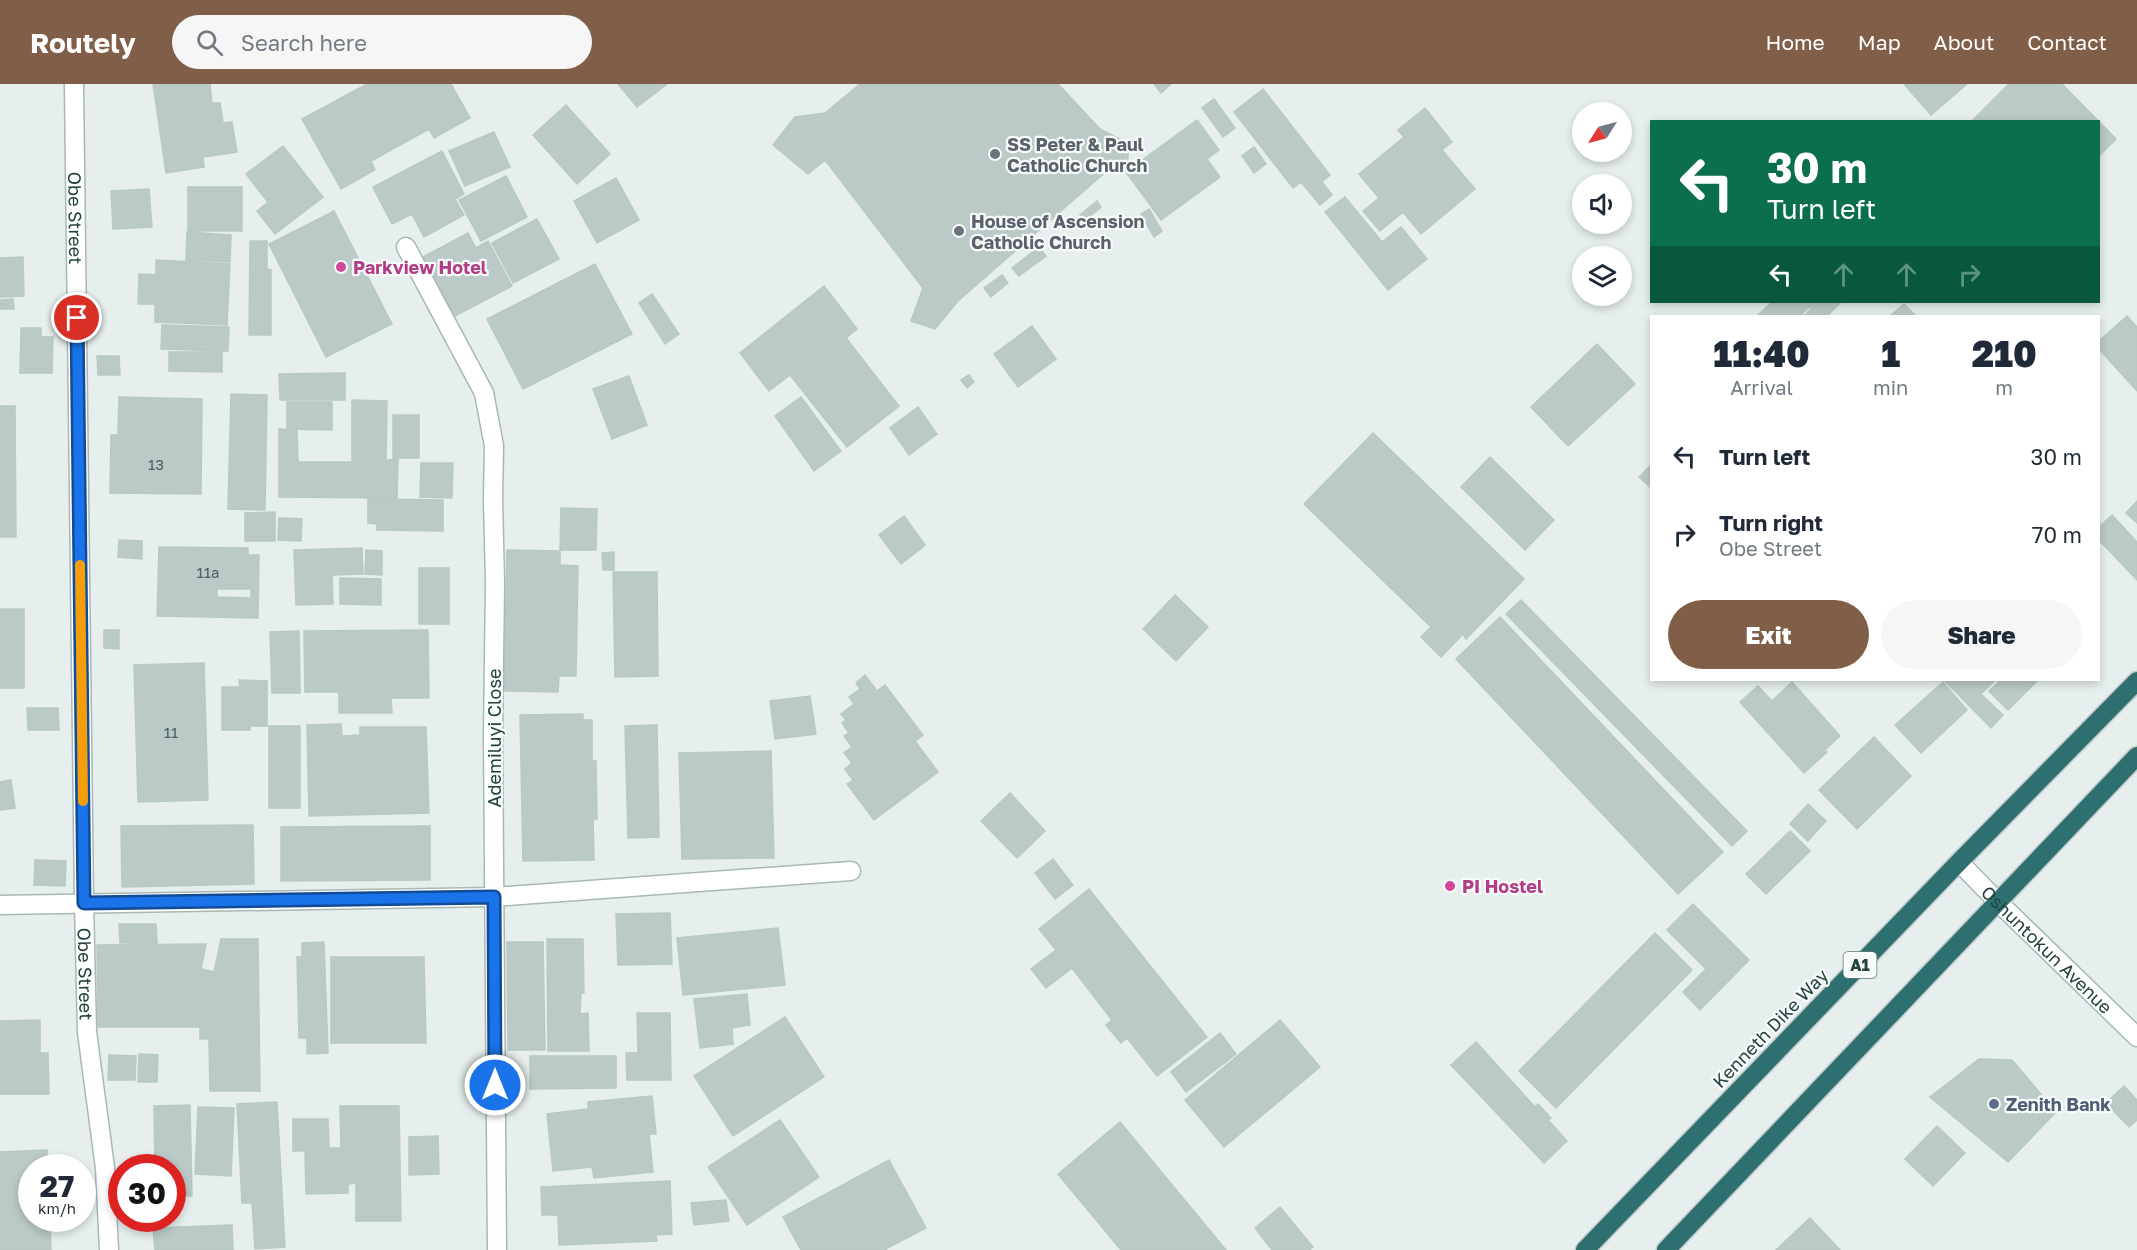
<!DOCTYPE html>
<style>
body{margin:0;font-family:"Golos Text",sans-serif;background:#f6f6f7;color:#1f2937;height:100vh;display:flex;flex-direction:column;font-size:22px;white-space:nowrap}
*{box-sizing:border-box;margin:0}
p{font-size:20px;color:#747a83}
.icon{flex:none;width:33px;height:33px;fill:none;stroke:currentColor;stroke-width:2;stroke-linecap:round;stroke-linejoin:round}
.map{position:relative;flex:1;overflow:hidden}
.details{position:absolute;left:1650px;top:231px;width:450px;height:366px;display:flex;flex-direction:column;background:#fff;border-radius:0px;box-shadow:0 3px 9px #0003}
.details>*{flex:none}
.top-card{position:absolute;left:1650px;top:36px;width:450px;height:183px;border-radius:0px;box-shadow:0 3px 9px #0003;background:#0b6e4f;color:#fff;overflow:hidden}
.needle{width:39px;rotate:234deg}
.controls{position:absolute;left:1572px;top:18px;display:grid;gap:12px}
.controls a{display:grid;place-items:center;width:60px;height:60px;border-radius:50%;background:#fff;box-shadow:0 3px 9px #0003;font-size:30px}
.speed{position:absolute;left:18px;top:1070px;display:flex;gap:12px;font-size:30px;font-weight:700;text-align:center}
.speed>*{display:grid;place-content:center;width:78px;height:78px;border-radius:50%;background:#fff;box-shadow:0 3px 9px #0003;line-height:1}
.speed small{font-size:15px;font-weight:400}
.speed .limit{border:9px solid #d22;background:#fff;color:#111}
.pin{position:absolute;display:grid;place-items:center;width:51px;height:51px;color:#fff;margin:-26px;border:3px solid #fff;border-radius:50%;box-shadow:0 2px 6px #0007}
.me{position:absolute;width:66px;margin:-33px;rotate:0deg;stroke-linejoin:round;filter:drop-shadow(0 0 4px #0008)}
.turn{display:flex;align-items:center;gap:21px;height:126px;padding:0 18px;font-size:27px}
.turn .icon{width:78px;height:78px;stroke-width:2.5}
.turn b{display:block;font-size:42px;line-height:51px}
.lanes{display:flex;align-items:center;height:57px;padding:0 18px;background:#0003;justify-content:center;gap:30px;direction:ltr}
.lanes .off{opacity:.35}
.eta{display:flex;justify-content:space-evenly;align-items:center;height:102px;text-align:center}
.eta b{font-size:36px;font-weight:800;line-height:42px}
.cta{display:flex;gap:12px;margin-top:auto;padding:12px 18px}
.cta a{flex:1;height:69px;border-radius:36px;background:#805e48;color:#fff;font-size:24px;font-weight:800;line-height:69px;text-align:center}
.cta a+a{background:#f6f6f7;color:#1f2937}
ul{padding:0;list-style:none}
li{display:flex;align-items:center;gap:18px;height:78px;padding:0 18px}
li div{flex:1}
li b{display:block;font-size:22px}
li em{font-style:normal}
header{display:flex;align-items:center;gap:36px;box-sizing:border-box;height:84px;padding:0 30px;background:#805e48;color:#fff}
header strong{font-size:28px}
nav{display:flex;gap:33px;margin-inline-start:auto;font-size:21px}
.search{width:420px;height:54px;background:#f6f6f7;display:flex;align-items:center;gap:15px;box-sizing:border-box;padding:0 21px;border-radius:33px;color:#747a83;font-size:22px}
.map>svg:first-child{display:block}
.building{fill:#bbcac6;stroke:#b8c9c5;stroke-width:1.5;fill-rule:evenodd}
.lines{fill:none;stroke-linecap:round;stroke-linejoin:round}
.street-casing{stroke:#a8b8b6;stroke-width:21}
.secondary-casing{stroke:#a4bbb8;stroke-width:21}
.highway-casing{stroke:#c2caca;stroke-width:21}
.street{stroke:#fff;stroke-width:18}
.secondary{stroke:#fff;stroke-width:18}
.highway{stroke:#2e706f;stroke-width:18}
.route-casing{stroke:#114b97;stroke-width:15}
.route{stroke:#1a73e8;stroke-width:10}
.slow{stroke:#f59e0b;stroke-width:10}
.worship-dot{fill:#6b7280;stroke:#f7fbfa;stroke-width:2}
.hotel-dot{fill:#d1479c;stroke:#f7fbfa;stroke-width:2}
.service-dot{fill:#5c6f8a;stroke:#f7fbfa;stroke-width:2}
.labels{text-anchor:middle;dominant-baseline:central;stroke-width:4.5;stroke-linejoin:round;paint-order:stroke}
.number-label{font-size:15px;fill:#4a6462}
.shield{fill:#f7fbfa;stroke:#637a78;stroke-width:1.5}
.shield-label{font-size:16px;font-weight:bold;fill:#244240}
.worship-label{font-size:18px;font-weight:bold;fill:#5b616d;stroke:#f7fbfa;text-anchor:start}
.street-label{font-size:18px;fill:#244240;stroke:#f7fbfa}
.hotel-label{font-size:18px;font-weight:bold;fill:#b23c85;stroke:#f7fbfa;text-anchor:start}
.service-label{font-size:18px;font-weight:bold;fill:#4e5e75;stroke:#f7fbfa;text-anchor:start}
</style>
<header>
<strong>Routely</strong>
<div class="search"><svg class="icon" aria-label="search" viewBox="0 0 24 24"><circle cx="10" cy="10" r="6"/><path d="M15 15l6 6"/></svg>Search here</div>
<nav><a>Home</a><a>Map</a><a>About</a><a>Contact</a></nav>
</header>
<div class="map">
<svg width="2137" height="1166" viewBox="0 0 2137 1166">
<rect width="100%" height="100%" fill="#e6efed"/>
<path class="building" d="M 153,0 L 210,0 L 212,19 L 220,19 L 223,39 L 232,38 L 237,68 L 203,73 L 204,83 L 166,89 Z
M 367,0 L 451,0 L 470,34 L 434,54 L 429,45 L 371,77 L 375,86 L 341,105 L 302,35 Z
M 618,0 L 667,0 L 637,23 Z
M 860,0 L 1058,0 L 1100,45 L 1129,60 L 1127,84 L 1109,85 L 958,217 L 935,245 L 911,237 L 923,204 L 825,76 L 808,90 L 773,61 L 795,33 L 825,29 Z
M 1154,0 L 1171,0 L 1161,9 Z
M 1904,0 L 1967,0 L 1931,31 Z
M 2009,0 L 2062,0 L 2116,55 L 2098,73 L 2098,38 L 1971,38 Z
M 1263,5 L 1330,91 L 1322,98 L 1332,111 L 1320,121 L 1301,98 L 1293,104 L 1234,28 Z
M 1214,15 L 1235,44 L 1223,53 L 1202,24 Z
M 566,21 L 610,70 L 577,100 L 533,51 Z
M 1425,24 L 1452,58 L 1442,66 L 1475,105 L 1421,150 L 1403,128 L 1380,147 L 1363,127 L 1379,114 L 1359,90 L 1404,53 L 1398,46 Z
M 1197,36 L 1219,66 L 1207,75 L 1220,93 L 1161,136 L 1126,88 Z
M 494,48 L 510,83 L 465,102 L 449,67 Z
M 283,62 L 323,113 L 275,150 L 257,127 L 268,118 L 246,90 Z
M 1254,63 L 1266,80 L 1254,89 L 1242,72 Z
M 442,67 L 464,110 L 455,115 L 464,131 L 424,153 L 412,130 L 392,140 L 373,103 Z
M 506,92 L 527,133 L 481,157 L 459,116 Z
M 616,94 L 639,136 L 597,159 L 574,117 Z
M 188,103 L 242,103 L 242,147 L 188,147 Z
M 149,105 L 152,143 L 113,145 L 111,107 Z
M 1345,113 L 1382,158 L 1401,143 L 1427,175 L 1388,206 L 1325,128 Z
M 1097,117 L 1101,123 L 1084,137 L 1080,131 Z
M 1149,125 L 1162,147 L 1154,153 L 1141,130 Z
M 334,127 L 392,240 L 326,273 L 269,160 Z
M 537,135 L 559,175 L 513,199 L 492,159 Z
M 187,148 L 231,151 L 230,178 L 186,176 Z
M 468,149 L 476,164 L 488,157 L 512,202 L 455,232 L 423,173 Z
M 250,157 L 267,157 L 267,185 L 271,186 L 271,251 L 249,251 Z
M 1039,163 L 1046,172 L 1019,192 L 1012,184 Z
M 23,173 L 24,212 L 0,213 L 0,174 Z
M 156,176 L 230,180 L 227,241 L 155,238 L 155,220 L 138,220 L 139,190 L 156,191 Z
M 595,180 L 632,250 L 523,305 L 487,235 Z
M 1002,191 L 1008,199 L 991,213 L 984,204 Z
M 824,202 L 857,245 L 846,254 L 899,322 L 847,363 L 790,291 L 769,307 L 740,269 Z
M 652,210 L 679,250 L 665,260 L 639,219 Z
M 13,215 L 14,225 L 0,225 L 0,216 Z
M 1772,218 L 1841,218 L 1827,232 L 1804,232 L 1811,225 L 1809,223 L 1800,232 L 1757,232 Z
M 1904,220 L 1916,232 L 1890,232 Z
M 2127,232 L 2137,243 L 2137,307 L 2098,264 L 2098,258 Z
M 162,241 L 229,243 L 228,267 L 161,265 Z
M 1032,242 L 1056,275 L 1018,303 L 994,270 Z
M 21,244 L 41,244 L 41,253 L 53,253 L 52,289 L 20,289 Z
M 1597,260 L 1635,300 L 1568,362 L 1531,323 Z
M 169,268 L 222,268 L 222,288 L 169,287 Z
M 97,272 L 119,272 L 120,291 L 98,291 Z
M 345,289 L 345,316 L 280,316 L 279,290 Z
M 969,291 L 974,298 L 967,304 L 961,296 Z
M 629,292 L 647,341 L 612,355 L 593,305 Z
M 231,310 L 267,311 L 265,426 L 228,425 Z
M 119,313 L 202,315 L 201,410 L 110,409 L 111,351 L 118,351 Z
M 801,313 L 841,367 L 814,387 L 775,332 Z
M 352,316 L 387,317 L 386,376 L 398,375 L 397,414 L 279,413 L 279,345 L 297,346 L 298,378 L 352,378 Z
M 287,318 L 332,318 L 332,346 L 287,345 Z
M 0,322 L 15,322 L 16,453 L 0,453 Z
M 918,323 L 937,350 L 909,371 L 890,344 Z
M 393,331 L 419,331 L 419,374 L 393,374 Z
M 1373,349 L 1524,495 L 1466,555 L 1463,550 L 1441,573 L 1421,553 L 1431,543 L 1304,420 Z
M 1490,373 L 1554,436 L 1525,466 L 1461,403 Z
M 421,379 L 453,379 L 452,414 L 420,413 Z
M 1652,380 L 1652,405 L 1639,393 Z
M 368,415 L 443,416 L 443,447 L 377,446 L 377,440 L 368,439 Z
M 2137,417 L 2137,439 L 2126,429 Z
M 561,424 L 597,425 L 596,466 L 560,466 Z
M 275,428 L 275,457 L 245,457 L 245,429 Z
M 2112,431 L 2137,458 L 2137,496 L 2098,455 L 2098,444 Z
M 904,432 L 925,461 L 901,480 L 879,451 Z
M 279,434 L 302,435 L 301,457 L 278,456 Z
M 119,456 L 142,457 L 142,475 L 118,473 Z
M 159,463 L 248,464 L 248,471 L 259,471 L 258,534 L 157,532 ZM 217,505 L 251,505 L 251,514 L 217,513 Z
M 362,464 L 363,490 L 332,491 L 333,520 L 296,521 L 294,466 Z
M 366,466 L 382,467 L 382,491 L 365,490 Z
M 507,466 L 560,467 L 560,481 L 578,482 L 576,592 L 559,592 L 558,608 L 504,607 Z
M 614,468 L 614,486 L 603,486 L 602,469 Z
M 419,484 L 449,484 L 449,540 L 419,540 Z
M 613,488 L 657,488 L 658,592 L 615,593 Z
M 340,494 L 381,495 L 381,521 L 340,520 Z
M 1175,511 L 1208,543 L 1176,577 L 1143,545 Z
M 1521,516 L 1747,747 L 1732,762 L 1506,530 Z
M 0,525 L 24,525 L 24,604 L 0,604 Z
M 1500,533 L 1723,768 L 1678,810 L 1456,575 Z
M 104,546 L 119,546 L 119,565 L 104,564 Z
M 428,546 L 429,614 L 391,614 L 392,629 L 339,629 L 339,608 L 305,608 L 304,547 Z
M 299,547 L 300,609 L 272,609 L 270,548 Z
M 204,579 L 208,716 L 138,718 L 134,581 Z
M 865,591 L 877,607 L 885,601 L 923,651 L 915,657 L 938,688 L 874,736 L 847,700 L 853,696 L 845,685 L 852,679 L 844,669 L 852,663 L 844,652 L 849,649 L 842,639 L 846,636 L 841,630 L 854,620 L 849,613 L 860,605 L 856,599 Z
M 239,596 L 267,597 L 267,642 L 250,642 L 250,646 L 222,646 L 222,603 L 240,603 Z
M 1944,596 L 1995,596 L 1981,610 L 2003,631 L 1991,644 Z
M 2001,596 L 2038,596 L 2008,626 L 1989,607 Z
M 1792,598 L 1840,652 L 1825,666 L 1827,668 L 1804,689 L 1740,618 L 1758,602 L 1772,617 Z
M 1943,598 L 1967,626 L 1921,669 L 1895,641 Z
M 810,612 L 816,650 L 775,655 L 770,617 Z
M 27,624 L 58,624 L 59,646 L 28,646 Z
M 583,630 L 583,636 L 592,636 L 592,677 L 596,677 L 597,735 L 593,735 L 594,776 L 523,777 L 520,631 Z
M 341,640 L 342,652 L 360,651 L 360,643 L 426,643 L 429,729 L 309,732 L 307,641 Z
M 657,641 L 659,753 L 628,754 L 625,642 Z
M 269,642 L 300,642 L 300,724 L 269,724 Z
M 1874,653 L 1911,692 L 1857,745 L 1819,706 Z
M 771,667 L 774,774 L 682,775 L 679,669 Z
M 11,696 L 15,724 L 0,726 L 0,698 Z
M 1010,709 L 1045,747 L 1017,774 L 981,737 Z
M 1808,720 L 1826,737 L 1808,757 L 1790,740 Z
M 253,741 L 254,800 L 122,803 L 121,742 Z
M 430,742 L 430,796 L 281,797 L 281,743 Z
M 1790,747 L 1810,767 L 1766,810 L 1746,790 Z
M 1053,775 L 1073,801 L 1055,815 L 1035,789 Z
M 35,776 L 66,777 L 65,802 L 34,801 Z
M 1089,805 L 1207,953 L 1157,992 L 1127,954 L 1121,959 L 1106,941 L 1112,936 L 1072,884 L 1046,904 L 1031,885 L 1056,866 L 1039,845 Z
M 1693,820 L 1749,876 L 1700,926 L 1683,908 L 1706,885 L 1667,846 Z
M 670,829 L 672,880 L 618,881 L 616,830 Z
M 119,840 L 156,840 L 157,859 L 120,859 Z
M 778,844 L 785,901 L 683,911 L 677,854 Z
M 1655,849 L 1692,886 L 1556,1024 L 1519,987 Z
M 221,855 L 258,855 L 260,1007 L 210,1007 L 209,955 L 200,955 L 200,943 L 98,943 L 97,861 L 206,860 L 201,885 L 214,888 Z
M 547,855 L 583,855 L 584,909 L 581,909 L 580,930 L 588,929 L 589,967 L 548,967 Z
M 324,858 L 328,969 L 307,970 L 307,954 L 299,954 L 297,873 L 302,873 L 302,859 Z
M 507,858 L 543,858 L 545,966 L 508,966 Z
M 331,873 L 424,873 L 426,959 L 331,959 Z
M 747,910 L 750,941 L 732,944 L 733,960 L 700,964 L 694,915 Z
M 637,929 L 670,929 L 671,996 L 627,996 L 626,969 L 638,969 Z
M 785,933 L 824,993 L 733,1052 L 694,992 Z
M 40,936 L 40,969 L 48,969 L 49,1010 L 0,1010 L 0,937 Z
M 1280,936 L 1320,983 L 1224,1063 L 1185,1016 Z
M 1220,949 L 1236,970 L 1186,1008 L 1171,988 Z
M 1476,958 L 1535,1023 L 1538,1020 L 1551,1034 L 1548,1036 L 1567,1057 L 1544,1079 L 1451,981 Z
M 139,970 L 158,971 L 157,998 L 138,998 Z
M 109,971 L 136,972 L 135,996 L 108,996 Z
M 530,972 L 616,972 L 616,1004 L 530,1005 Z
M 1979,975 L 2012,976 L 2056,1028 L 2008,1078 L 1930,1013 Z
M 2124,1002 L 2137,1016 L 2137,1036 L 2129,1043 L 2106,1019 Z
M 652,1012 L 656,1050 L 649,1050 L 653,1088 L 594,1094 L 592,1083 L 553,1087 L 547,1030 L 588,1025 L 588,1018 Z
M 277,1018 L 285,1163 L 255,1165 L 252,1119 L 242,1119 L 237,1020 Z
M 190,1021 L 192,1112 L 172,1112 L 172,1083 L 155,1083 L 154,1022 Z
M 340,1022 L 399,1022 L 401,1137 L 356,1137 L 356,1099 L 348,1100 L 348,1109 L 306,1110 L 305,1067 L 293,1067 L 293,1035 L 328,1035 L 329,1064 L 341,1064 Z
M 198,1023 L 234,1024 L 231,1092 L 195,1090 Z
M 780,1036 L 819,1093 L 747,1141 L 708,1083 Z
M 1120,1038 L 1226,1166 L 1121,1166 L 1058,1090 Z
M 1937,1042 L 1965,1069 L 1933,1102 L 1905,1075 Z
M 438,1052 L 439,1090 L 409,1091 L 409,1053 Z
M 47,1066 L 48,1083 L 32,1083 L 32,1134 L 50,1134 L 51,1166 L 0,1166 L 0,1068 Z
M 889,1076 L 926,1144 L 884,1166 L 801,1166 L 783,1133 Z
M 670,1097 L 672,1150 L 656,1151 L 657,1157 L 559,1161 L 558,1131 L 542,1131 L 541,1103 Z
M 726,1116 L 729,1137 L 694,1141 L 691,1119 Z
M 1280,1123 L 1313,1163 L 1309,1166 L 1272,1166 L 1255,1144 Z
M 1810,1134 L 1840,1166 L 1776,1166 Z
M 232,1141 L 233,1166 L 155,1166 L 153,1144 Z"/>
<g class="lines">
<g class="street-casing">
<g id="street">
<path id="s1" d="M 74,0 L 84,819 L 87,948 L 105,1084 L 109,1166"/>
<path d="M 406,163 L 484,309 L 494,362 L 493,416 L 495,499 L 493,652 L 497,1166"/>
<path d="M 0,821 L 494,813 L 851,787"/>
</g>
</g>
<g class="secondary-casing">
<g id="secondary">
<path id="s2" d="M 1959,778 L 1997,817 L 2137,953"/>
</g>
</g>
<g class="highway-casing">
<path id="highway" d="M 1585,1166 L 1959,778 L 2137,597
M 1666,1166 L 2137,672"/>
</g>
<use href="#street" class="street"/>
<use href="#secondary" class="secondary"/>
<use href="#highway" class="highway"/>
</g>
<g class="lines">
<g class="route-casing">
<path id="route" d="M 77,234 L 84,819 L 494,813 L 495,1001"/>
</g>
<use href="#route" class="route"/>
<path class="slow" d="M 80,481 L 83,717"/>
</g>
<g class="worship-dot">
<circle cx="995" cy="70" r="6"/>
<circle cx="959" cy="147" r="6"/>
</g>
<g class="hotel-dot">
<circle cx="341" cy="183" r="6"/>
<circle cx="1450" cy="802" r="6"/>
</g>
<circle class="service-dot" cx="1994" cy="1020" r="6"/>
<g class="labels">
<g class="number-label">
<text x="156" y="380">13</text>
<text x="208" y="488">11a</text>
<text x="171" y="648">11</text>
</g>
<rect class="shield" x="1843.5" y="868" width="33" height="26" rx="4.5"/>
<g class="shield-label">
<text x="1860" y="881">A1</text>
</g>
<g class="worship-label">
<text x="1007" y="60">SS Peter &amp; Paul<tspan x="1007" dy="21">Catholic Church</tspan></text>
<text x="971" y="137">House of Ascension<tspan x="971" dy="21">Catholic Church</tspan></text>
</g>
<g class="street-label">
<text stroke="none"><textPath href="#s1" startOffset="134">Obe Street</textPath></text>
<text transform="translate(494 654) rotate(-90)">Ademiluyi Close</text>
<text stroke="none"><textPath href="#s2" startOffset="124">Oshuntokun Avenue</textPath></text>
<text stroke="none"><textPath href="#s1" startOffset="890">Obe Street</textPath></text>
<text transform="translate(1770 944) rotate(-46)">Kenneth Dike Way</text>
</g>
<g class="hotel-label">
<text x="353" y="183">Parkview Hotel</text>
<text x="1462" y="802">PI Hostel</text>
</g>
<g class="service-label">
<text x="2006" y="1020">Zenith Bank</text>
</g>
</g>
</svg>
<div class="controls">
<a><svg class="needle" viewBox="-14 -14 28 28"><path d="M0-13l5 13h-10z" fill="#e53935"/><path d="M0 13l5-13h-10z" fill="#747a83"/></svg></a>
<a><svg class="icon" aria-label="sound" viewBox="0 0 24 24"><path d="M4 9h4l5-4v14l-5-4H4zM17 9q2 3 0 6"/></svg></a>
<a><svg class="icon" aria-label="layers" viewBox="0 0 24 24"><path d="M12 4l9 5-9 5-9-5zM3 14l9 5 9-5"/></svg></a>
</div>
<div class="speed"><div>27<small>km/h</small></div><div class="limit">30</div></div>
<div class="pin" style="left:77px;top:234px;background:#d93025"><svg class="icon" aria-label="arrive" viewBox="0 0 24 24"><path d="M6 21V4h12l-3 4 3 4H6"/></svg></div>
<svg class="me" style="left:495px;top:1001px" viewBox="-20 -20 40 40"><circle r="17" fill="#1a73e8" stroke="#fff" stroke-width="3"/><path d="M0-11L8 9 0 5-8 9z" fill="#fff"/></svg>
<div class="top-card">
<div class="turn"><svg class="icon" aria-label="left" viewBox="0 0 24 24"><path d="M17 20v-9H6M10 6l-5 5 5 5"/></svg><div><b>30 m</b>Turn left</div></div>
<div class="lanes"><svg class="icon" aria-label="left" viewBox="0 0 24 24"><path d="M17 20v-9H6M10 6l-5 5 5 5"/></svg><svg class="icon off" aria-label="ahead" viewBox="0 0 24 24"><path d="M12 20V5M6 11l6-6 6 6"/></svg><svg class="icon off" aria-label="ahead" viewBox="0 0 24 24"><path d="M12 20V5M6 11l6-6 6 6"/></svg><svg class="icon off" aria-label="right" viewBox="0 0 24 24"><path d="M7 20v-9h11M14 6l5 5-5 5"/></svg></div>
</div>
<section class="details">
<div class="eta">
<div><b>11:40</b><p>Arrival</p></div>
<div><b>1</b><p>min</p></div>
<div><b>210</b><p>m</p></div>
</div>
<ul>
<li><svg class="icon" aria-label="left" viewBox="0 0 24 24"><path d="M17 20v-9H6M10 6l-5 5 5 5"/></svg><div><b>Turn left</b></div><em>30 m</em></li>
<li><svg class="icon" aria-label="right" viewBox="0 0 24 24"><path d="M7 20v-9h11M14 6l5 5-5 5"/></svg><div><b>Turn right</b><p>Obe Street</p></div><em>70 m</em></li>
</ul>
<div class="cta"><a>Exit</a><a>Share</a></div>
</section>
</div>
